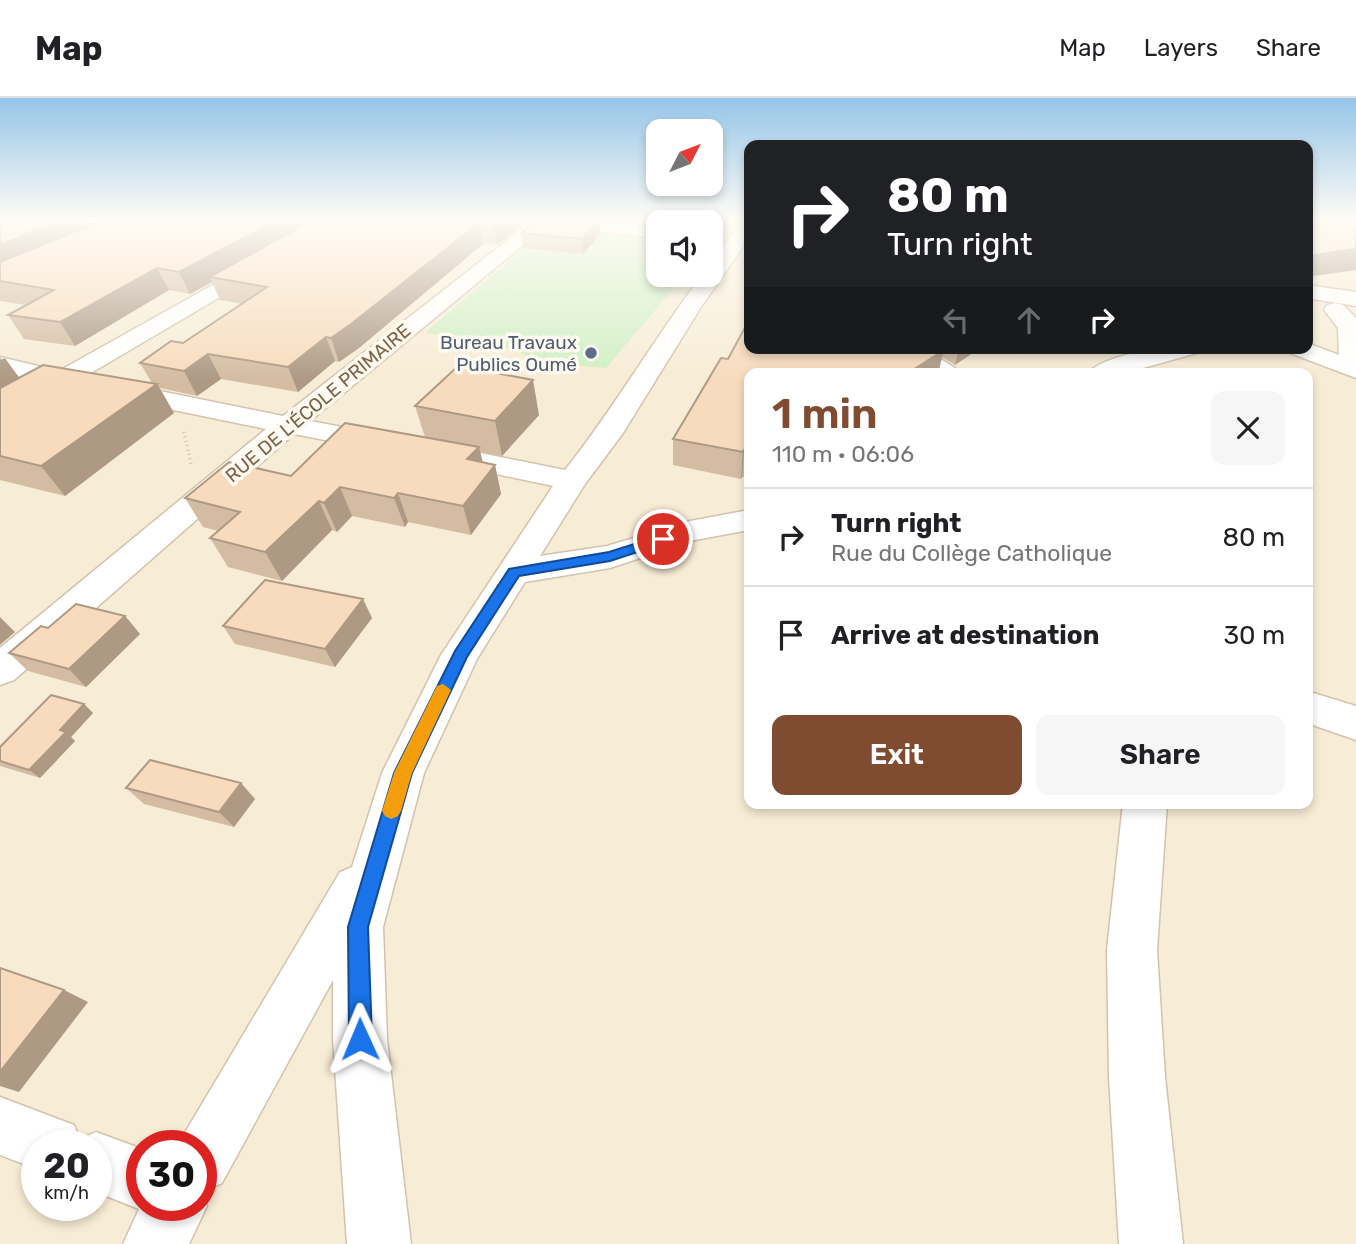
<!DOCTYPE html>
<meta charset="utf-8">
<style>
body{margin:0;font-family:Rubik,sans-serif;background:#f6f6f6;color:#202124;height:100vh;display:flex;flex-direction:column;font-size:26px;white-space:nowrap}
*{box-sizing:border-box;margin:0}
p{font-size:23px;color:#757577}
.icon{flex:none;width:38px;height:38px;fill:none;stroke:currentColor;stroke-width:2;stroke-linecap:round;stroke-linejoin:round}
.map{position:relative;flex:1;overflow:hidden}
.sheet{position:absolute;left:744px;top:270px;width:569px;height:441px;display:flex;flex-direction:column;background:#fff;border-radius:14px;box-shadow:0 4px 10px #0003}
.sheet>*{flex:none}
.banner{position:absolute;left:744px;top:42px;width:569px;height:214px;border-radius:14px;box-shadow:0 4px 10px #0003;background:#202124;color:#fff;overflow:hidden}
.needle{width:46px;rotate:48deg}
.controls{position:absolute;left:646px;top:21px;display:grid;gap:14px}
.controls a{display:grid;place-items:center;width:77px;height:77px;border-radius:14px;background:#fff;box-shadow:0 4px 10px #0003;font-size:35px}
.speed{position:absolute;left:21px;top:1032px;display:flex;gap:14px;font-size:35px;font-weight:700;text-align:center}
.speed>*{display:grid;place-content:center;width:91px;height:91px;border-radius:50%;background:#fff;box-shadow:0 4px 10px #0003;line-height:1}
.speed small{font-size:18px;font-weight:400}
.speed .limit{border:10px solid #d22;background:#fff;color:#111}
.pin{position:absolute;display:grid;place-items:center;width:60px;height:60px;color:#fff;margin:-30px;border:4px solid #fff;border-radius:50%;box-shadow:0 2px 7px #0007}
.me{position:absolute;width:77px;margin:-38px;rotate:359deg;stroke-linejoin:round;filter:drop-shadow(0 0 5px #0008)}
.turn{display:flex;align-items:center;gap:24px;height:147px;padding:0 28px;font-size:32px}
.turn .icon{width:91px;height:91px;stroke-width:2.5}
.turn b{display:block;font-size:49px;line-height:60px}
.lanes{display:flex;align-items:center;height:66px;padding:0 28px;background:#0003;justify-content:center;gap:35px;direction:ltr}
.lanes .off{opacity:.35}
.round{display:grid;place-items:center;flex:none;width:74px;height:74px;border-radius:14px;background:#f6f6f6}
.headline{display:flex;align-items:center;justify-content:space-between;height:119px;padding:0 28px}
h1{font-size:42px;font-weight:600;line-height:52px;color:#804c31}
.cta{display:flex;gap:14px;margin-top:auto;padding:14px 28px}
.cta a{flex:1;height:80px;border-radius:14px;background:#804c31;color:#fff;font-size:28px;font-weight:600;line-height:80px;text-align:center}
.cta a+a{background:#f6f6f6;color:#202124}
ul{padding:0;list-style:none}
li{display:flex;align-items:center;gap:21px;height:98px;padding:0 28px;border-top:2px solid #e0e0e0}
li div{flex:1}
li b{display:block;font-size:26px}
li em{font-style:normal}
header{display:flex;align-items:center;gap:42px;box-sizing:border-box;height:98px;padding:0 35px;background:#fff;border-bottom:2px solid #e0e0e0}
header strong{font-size:33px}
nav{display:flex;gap:38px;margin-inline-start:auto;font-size:24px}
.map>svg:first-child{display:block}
.residential{fill:#f7ecd5;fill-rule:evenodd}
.green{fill:#d0efc4}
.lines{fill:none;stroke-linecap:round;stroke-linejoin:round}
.minor-casing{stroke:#d3c2ac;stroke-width:3}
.path{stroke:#ddbf9e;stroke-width:3.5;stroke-dasharray:1 3.5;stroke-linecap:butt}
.minor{fill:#fff;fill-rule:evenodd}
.wall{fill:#d4bca2}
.shaded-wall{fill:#ad9984}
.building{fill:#f7dbbc;stroke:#ad9984;stroke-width:2}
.route{fill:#1a73e8;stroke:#114b97;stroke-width:2}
.slow{fill:#f59e0b}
.service-dot{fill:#5c6f8a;stroke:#fffbf1;stroke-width:2.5}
.labels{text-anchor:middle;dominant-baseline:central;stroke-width:7;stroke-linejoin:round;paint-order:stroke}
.far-service-label{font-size:19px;fill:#4e5e75;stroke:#fffbf1;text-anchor:end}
.far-street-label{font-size:19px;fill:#7d6148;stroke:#fffbf1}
</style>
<header>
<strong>Map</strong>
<nav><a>Map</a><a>Layers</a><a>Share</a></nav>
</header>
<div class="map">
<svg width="1356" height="1146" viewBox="0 0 1356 1146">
<rect width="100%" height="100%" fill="#fff9e8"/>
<path class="residential" d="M 0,123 L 749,123 L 749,250 L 1307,250 L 1307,123 L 1356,123 L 1356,1146 L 0,1146 ZM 658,124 L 710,124 L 710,177 L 658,177 ZM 749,275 L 1307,275 L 1307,705 L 749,705 ZM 37,1048 L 96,1048 L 96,1108 L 37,1108 ZM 142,1048 L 201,1048 L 201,1108 L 142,1108 Z"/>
<path class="green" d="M 552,125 L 658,136 L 658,177 L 685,177 L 606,270 L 545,265 L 491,244 L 425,235 Z"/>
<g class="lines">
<g class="minor-casing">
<path id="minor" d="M 327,123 L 349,123 L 86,278 L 283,318 L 532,123 L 552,123 L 310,323 L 396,339 L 400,345 L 396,351 L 386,354 L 294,336 L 14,582 L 0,587 L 0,550 L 266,331 L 67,290 L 10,323 L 0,325 L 0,306 L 40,284 L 0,275 L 0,259 L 59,273 Z
M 553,123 L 608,123 L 658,128 L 658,140 L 562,129 Z
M 742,123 L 749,123 L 749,140 L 701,209 L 623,335 L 585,386 L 540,458 L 607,448 L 690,423 L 749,412 L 749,432 L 695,442 L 610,470 L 525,484 L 477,561 L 424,675 L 383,829 L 387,941 L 411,1146 L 347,1146 L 333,941 L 333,882 L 222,1085 L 201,1094 L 201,1048 L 177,1048 L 180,1043 L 340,774 L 352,769 L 382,675 L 441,557 L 553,388 L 435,363 L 431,357 L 435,351 L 445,348 L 565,372 C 614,310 654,241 702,177 L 710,177 L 710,165 Z
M 1307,187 L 1356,194 L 1356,208 L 1307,200 Z
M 1335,205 L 1343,207 L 1356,220 L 1356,280 L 1290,255 L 1287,250 L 1307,250 L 1307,245 L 1339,257 L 1338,230 L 1324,212 L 1327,207 Z
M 894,250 L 923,250 L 955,270 L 959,275 L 928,275 Z
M 1155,250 L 1200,250 L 1197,255 L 1125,275 L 1089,275 C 1099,261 1139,254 1155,250 Z
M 1307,593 L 1356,608 L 1356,642 L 1307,625 Z
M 1123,705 L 1167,705 L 1157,852 L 1165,979 L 1183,1146 L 1119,1146 L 1109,979 L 1107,852 Z
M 0,999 L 74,1027 L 80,1041 L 96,1034 L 142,1051 L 142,1108 L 201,1108 L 201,1094 L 207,1108 L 189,1146 L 123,1146 L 139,1111 L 96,1094 L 96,1048 L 37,1048 L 37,1071 L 0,1057 Z"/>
</g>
<path class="path" d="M 184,334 L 191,366"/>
<use href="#minor" class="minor"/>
</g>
<path class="wall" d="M 0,123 L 528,123 L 497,147 L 483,146 L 359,250 L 339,264 L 335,263 L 298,294 L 221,281 L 197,298 L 160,290 L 174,315 L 65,398 L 0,382 L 0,259 L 19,279 L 152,285 L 140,265 L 183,245 L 242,206 L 220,202 L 212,184 L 190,196 L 169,192 L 75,248 L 24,241 L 8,217 L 26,207 L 0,203 Z
M 626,123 L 725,123 L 715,134 L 710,134 L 710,124 L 658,124 L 658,127 Z
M 521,135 L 600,136 L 583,156 L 523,150 Z
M 749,250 L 935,252 L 935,250 L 980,250 L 955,267 L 942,259 L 938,275 L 749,275 L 749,380 L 742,379 L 741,381 L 673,367 L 673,341 L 728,261 Z
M 415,308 L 539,317 L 502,358 L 480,354 L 482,364 L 495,367 L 501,396 L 471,437 L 408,424 L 405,429 L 352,418 L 337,434 L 332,432 L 282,483 L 228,469 L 210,440 L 218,433 L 203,429 L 185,400 L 291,378 L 425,339 Z
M 125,518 L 140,536 L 86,589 L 28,573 L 9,555 L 48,530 Z
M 372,520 L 335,569 L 235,546 L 223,528 Z
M 84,606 L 93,615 L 71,639 L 75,643 L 40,680 L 0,668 L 0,649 Z
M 126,690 L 255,701 L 234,729 L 144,706 Z"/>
<path class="shaded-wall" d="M 58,123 L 118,123 L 0,175 L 0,147 Z
M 276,123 L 322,123 L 210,179 L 212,184 L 190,196 L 179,174 Z
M 497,123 L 528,123 L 497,147 L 493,126 Z
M 597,123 L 599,123 L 600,136 L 583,156 L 582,141 Z
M 715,123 L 725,123 L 715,134 Z
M 479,125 L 483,146 L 359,250 L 339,264 L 331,240 Z
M 1356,151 L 1356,172 L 1307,179 L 1307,158 Z
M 157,170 L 169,192 L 75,248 L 60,224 Z
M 326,239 L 335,263 L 298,294 L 288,269 Z
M 959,250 L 980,250 L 955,267 Z
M 944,252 L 938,275 L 908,275 Z
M 208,256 L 221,281 L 197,298 L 184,273 Z
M 5,260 L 26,289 L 0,303 L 0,262 Z
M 533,282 L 539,317 L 502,358 L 495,323 Z
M 157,286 L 174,315 L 65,398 L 41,368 Z
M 479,349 L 486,377 L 467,361 Z
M 744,352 L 742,379 L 741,381 L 743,354 Z
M 495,367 L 501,396 L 471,437 L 463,408 Z
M 340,389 L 352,418 L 337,434 L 324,405 Z
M 398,395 L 408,424 L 405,429 L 394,400 Z
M 319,403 L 332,432 L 282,483 L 265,454 Z
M 363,501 L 372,520 L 335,569 L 325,551 Z
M 125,518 L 140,536 L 86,589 L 69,571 Z
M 0,519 L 15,534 L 0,547 Z
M 84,606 L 93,615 L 71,639 L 75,643 L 40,680 L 29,672 L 60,632 Z
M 241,685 L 255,701 L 234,729 L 219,714 Z
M 64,892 L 88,904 L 19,994 L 0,988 L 0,974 Z"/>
<path class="building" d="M 0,123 L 58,123 L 0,147 Z
M 101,123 L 276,123 L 179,174 L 157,170 L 60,224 L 8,217 L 54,192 L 0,183 L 0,164 Z
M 311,123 L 497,123 L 493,126 L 479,125 L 351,226 L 331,240 L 326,239 L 288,269 L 208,256 L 184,273 L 140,265 L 171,243 L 183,245 L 267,189 L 210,179 Z
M 536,123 L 597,123 L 582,141 L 521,135 Z
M 1307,123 L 1356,123 L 1356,151 L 1307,158 Z
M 749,222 L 749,250 L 931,250 L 933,252 L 944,252 L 908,275 L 749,275 L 749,353 L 744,352 L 743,354 L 673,341 L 721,260 L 728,261 Z
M 43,267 L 157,286 L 41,368 L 0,358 L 0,290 Z
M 458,268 L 533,282 L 495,323 L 415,308 Z
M 345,325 L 479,349 L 467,361 L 495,367 L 463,408 L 398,395 L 394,400 L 340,389 L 324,405 L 319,403 L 265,454 L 210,440 L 240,414 L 185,400 L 229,364 L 291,378 Z
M 265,482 L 363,501 L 325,551 L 223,528 Z
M 76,506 L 125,518 L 69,571 L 9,555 L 41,528 L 48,530 Z
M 51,597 L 84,606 L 60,632 L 66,634 L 29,672 L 0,663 L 0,649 Z
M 150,662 L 241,685 L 219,714 L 126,690 Z
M 0,870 L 64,892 L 0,974 Z"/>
<linearGradient id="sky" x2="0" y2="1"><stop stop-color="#95c5e9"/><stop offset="0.43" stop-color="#fffcf5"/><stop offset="1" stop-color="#fffcf5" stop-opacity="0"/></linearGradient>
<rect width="1356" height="283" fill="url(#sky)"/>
<path class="route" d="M 663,437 L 668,438 L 668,444 L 610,463 L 519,478 L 467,559 L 412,675 L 368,829 L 372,941 L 368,949 L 360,952 L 352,949 L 349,941 L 348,829 L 394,675 L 455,553 L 509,471 L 609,454 Z"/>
<path class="slow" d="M 443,586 L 451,592 L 412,675 L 401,713 L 398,718 L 391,721 L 385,718 L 382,713 L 394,675 L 437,588 Z"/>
<circle class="service-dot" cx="591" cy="255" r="7"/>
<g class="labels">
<g class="far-service-label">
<text x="577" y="244">Bureau Travaux<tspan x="577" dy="22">Publics Oumé</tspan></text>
</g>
<g class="far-street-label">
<text transform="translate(318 305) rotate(-40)">RUE DE L'ÉCOLE PRIMAIRE</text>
</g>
</g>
</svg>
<div class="controls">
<a><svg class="needle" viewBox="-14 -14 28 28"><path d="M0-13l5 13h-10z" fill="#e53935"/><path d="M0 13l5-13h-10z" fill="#757577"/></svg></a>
<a><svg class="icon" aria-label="sound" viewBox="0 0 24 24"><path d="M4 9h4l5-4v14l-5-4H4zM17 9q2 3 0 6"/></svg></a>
</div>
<div class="speed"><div>20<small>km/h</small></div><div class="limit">30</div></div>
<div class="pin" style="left:663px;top:441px;background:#d93025"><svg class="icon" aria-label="arrive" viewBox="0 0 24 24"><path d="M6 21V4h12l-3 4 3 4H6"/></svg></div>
<svg class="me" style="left:360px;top:941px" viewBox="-20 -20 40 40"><path d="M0-17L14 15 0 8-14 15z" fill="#1a73e8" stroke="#fff" stroke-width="4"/></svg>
<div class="banner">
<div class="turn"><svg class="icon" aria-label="right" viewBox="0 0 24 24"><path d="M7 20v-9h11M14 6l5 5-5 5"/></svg><div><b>80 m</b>Turn right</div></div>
<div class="lanes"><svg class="icon off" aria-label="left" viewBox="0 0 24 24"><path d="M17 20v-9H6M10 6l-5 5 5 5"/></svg><svg class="icon off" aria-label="ahead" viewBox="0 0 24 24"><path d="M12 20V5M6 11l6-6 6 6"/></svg><svg class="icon" aria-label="right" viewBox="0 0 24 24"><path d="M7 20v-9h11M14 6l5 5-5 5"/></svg></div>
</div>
<section class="sheet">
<div class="headline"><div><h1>1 min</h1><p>110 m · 06:06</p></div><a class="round"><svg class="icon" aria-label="close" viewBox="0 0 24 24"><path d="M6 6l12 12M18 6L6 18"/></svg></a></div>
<ul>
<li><svg class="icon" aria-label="right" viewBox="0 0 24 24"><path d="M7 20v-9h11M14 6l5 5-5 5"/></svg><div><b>Turn right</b><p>Rue du Collège Catholique</p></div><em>80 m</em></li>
<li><svg class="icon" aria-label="arrive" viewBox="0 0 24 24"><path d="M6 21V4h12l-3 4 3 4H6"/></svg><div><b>Arrive at destination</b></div><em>30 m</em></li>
</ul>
<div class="cta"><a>Exit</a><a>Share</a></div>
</section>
</div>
